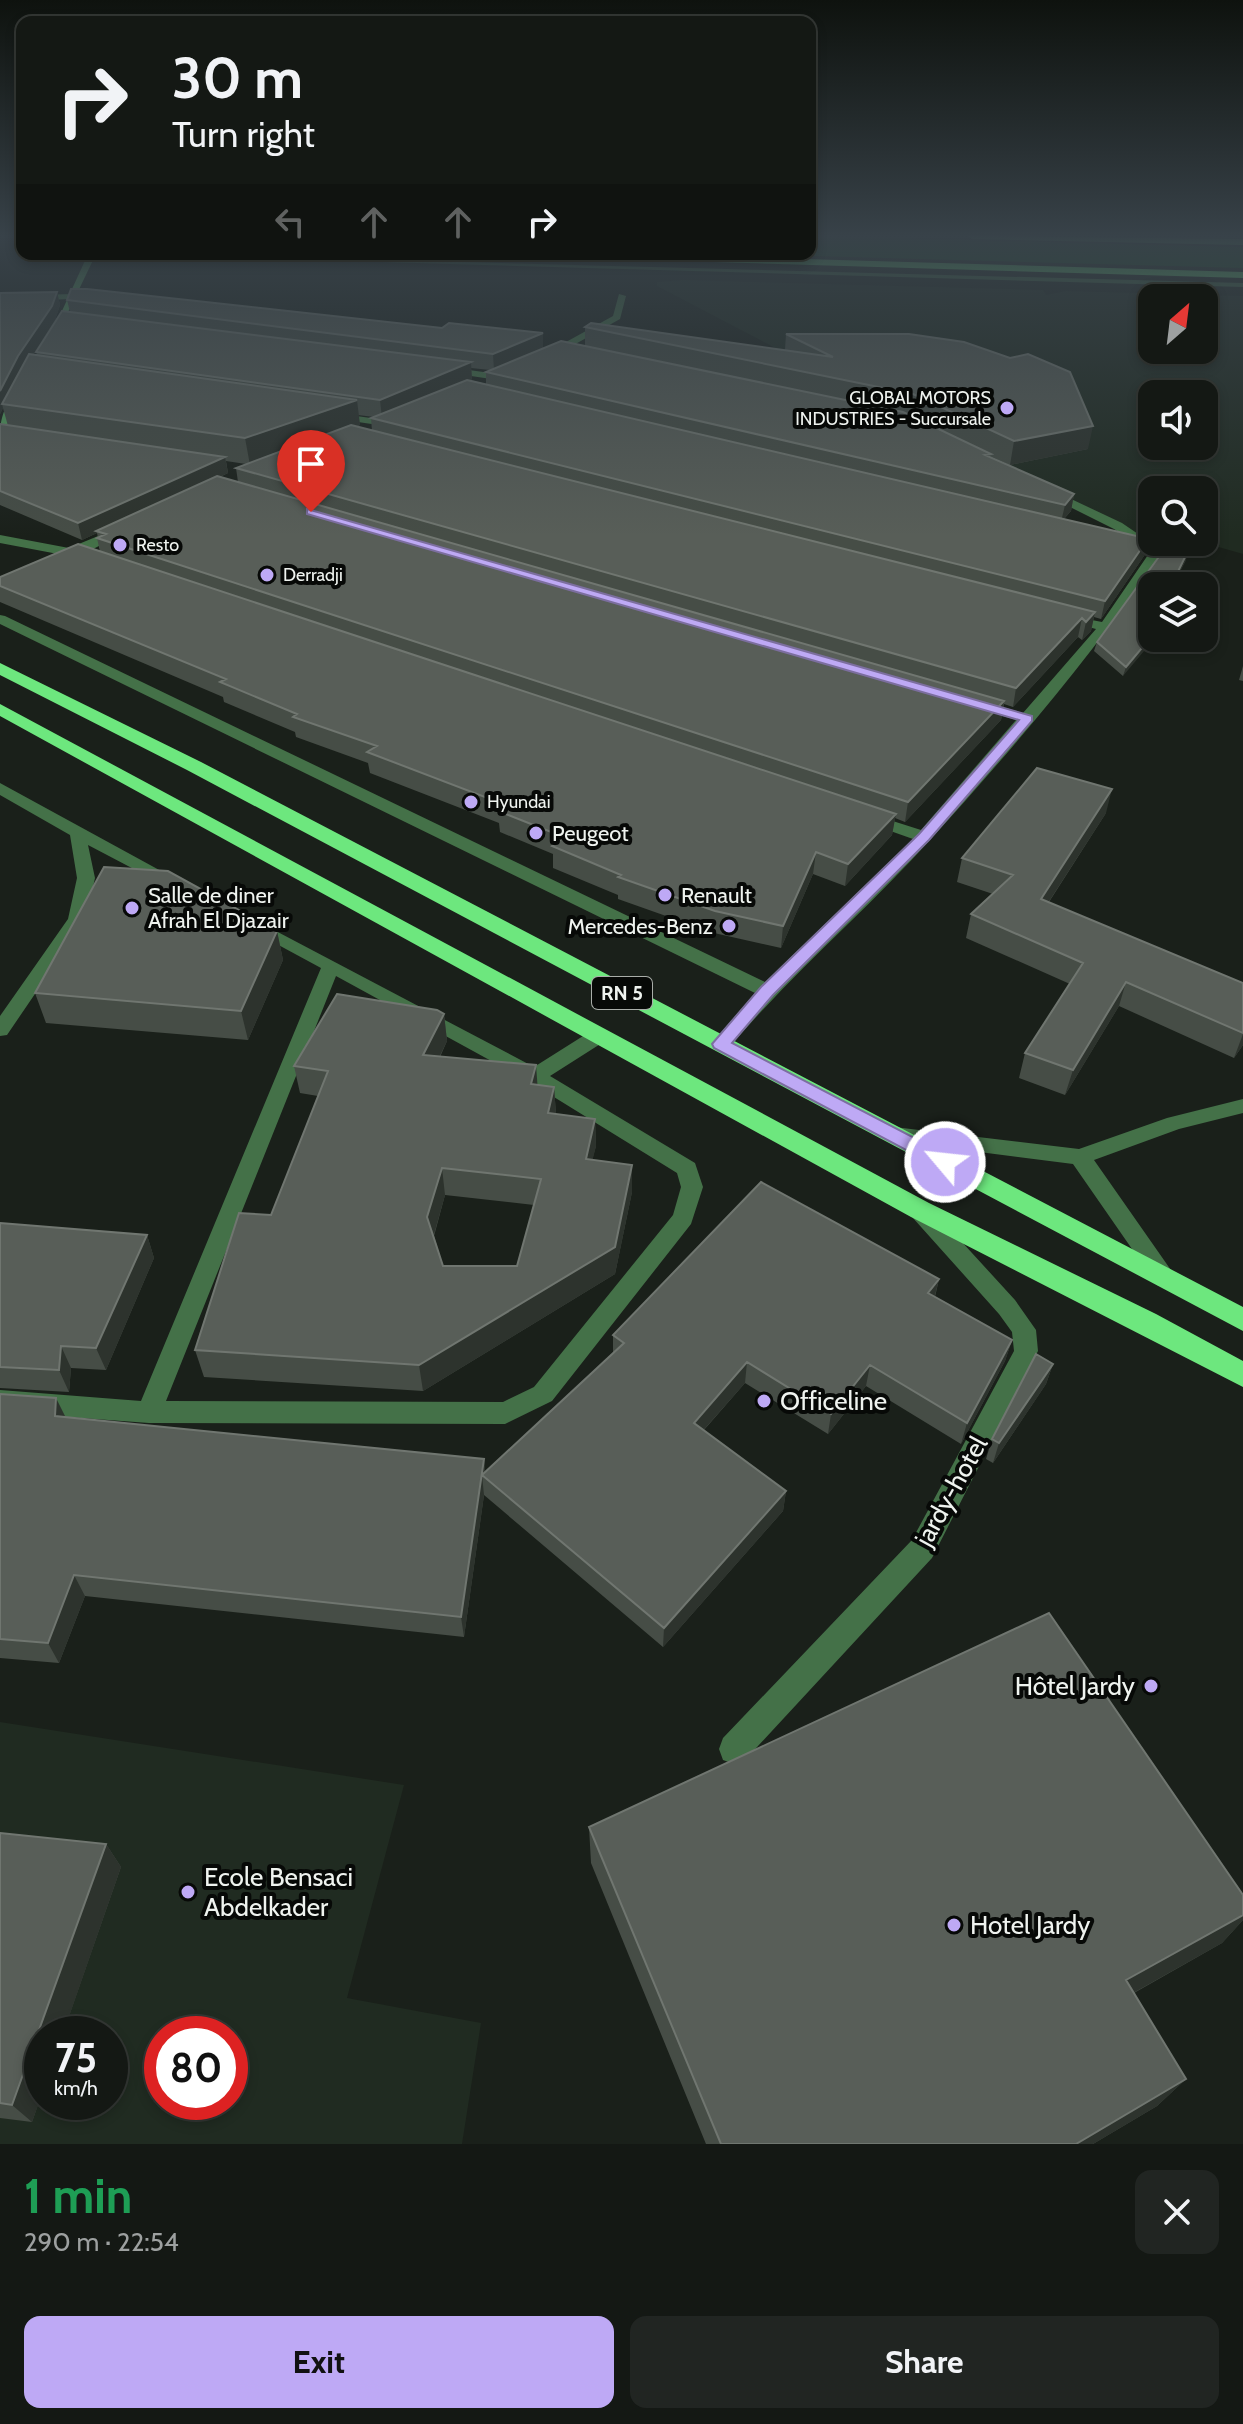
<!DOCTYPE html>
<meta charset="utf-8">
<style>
body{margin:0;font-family:Cabin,sans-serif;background:#212522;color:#f1f3f6;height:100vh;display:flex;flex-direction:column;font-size:30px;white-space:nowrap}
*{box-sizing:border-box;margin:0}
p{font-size:26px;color:#9da0a0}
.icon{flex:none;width:44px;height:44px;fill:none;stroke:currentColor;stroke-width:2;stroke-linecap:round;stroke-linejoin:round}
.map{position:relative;height:2144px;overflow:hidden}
.drawer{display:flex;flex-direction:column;background:#141814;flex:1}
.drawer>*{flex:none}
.banner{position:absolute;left:16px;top:16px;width:800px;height:244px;border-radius:16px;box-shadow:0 4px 12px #0003,0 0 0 2px #333734;background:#141814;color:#f1f3f6;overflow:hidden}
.needle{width:52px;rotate:28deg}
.tools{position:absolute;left:1138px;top:284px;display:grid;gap:16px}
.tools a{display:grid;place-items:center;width:80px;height:80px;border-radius:16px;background:#141814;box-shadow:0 4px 12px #0003,0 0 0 2px #333734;font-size:40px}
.speed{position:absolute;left:24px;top:2016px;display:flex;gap:16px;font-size:40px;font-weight:700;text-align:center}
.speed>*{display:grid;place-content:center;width:104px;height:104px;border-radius:50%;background:#141814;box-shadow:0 4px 12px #0003,0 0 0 2px #333734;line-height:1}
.speed small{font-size:20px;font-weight:400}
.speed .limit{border:12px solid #d22;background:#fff;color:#111}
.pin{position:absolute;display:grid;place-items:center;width:68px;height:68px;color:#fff;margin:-82px -34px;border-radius:50% 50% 50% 0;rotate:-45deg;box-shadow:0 0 8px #0007}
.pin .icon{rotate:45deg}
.me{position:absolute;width:88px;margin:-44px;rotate:298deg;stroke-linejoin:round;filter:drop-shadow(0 0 6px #0008)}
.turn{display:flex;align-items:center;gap:28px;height:168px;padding:0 24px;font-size:36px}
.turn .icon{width:104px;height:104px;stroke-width:2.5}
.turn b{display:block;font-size:56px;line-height:68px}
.lanes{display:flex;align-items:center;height:76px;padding:0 24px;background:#0003;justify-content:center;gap:40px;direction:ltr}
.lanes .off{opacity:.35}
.round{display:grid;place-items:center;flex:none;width:84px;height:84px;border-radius:16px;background:#212522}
.headline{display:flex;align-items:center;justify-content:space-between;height:136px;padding:0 24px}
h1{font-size:48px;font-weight:800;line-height:60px;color:#1e9e55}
.primary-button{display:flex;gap:16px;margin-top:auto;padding:16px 24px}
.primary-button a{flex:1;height:92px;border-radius:16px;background:#bea9f5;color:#111;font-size:32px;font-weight:800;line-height:92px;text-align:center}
.primary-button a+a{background:#212522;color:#f1f3f6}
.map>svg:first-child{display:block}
.built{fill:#202b21;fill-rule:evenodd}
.green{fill:#134f1f}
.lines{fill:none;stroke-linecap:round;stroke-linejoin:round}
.lane{fill:#447148;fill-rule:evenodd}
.street{fill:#447148;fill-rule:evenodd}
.secondary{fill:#55a15e;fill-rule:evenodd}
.highway{fill:#6de77e;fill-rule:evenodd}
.wall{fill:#464d46;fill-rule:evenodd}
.shaded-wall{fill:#2d332d}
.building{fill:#585e58;stroke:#707670;stroke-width:2;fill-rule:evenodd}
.route{fill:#bea9f5;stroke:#7c6e9f;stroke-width:2}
.poi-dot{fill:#bea9f5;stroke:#070907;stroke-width:3}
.labels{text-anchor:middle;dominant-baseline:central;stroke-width:8;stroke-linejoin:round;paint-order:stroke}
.far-poi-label{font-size:18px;fill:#eff3ef;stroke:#070907;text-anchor:start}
.shield{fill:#070907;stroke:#a9ada9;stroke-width:2}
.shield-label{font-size:20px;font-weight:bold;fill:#eff3ef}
.poi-label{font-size:22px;fill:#eff3ef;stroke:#070907;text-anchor:start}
.near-poi-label{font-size:26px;fill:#eff3ef;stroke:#070907;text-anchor:start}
.near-street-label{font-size:26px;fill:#eff3ef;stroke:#070907}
</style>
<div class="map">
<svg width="1243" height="2144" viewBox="0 0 1243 2144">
<rect width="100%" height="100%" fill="#1a201a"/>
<path class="built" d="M 684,280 L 1043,290 L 1046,295 L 1066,291 L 1243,296 L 1243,554 L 1201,542 L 1204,542 L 1204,490 L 1152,490 L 1152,537 L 1120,528 L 657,286 L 657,282 ZM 1152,298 L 1204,298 L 1204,350 L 1152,350 ZM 1152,394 L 1204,394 L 1204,446 L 1152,446 Z
M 0,1722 L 404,1785 L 347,1998 L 481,2023 L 462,2144 L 0,2144 ZM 42,2034 L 110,2034 L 110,2102 L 42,2102 ZM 162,2034 L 230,2034 L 230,2102 L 162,2102 Z"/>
<path class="green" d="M 810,236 L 1243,247 L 1243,268 L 744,254 L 810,254 Z"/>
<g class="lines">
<path class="lane" d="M 619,294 L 626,296 L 620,319 L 563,351 L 557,351 L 557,347 L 613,316 Z
M 1243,1099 L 1243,1113 L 1179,1129 L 1094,1160 L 1173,1273 L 1177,1279 L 1173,1285 L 1165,1288 L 1157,1285 L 1073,1164 L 894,1141 L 887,1139 L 884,1134 L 887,1129 L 894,1127 L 1079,1149 L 1167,1118 Z
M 921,1204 L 929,1206 L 1015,1300 L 1036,1330 L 1038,1351 L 932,1558 L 745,1760 L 734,1764 L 723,1760 L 719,1749 L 723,1738 L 912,1540 L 1014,1351 L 1012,1332 L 999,1314 L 913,1218 L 910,1212 L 913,1206 Z"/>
<path class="street" d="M 169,254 L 1243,283 L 1243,287 L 173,256 Z
M 73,294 L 70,299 L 0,302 L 0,296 Z
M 447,367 L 498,374 L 503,377 L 498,380 L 444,372 Z
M 335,413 L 385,420 L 390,423 L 385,426 L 331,418 L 330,416 Z
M 1044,490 L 1052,490 L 1122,523 L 1163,551 C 1094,654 1014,747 931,839 C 866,911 791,974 728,1049 L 721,1051 L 711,1044 L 755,993 L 0,624 L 0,615 L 5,616 L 765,982 L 913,839 L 865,822 L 865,816 L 877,816 L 921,830 L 1016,720 L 973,707 L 973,701 L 978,700 L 1023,713 L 1096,629 L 1061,620 L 1061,614 L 1102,622 L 1150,552 L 1114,529 L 1044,494 Z
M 120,527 L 126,531 L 124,534 C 104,542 78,560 58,559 L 58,554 L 0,543 L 0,535 L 69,548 Z
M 0,783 L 183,883 L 174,888 L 168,887 L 88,845 L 95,878 L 86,919 L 7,1035 L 0,1036 L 0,1016 L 68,919 L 77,878 L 70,835 L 0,795 Z
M 255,920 L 534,1067 L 591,1031 L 605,1031 L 608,1036 L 605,1041 L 550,1076 L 695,1163 L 703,1187 L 691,1224 L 552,1401 L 505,1424 L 149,1423 L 0,1412 L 0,1390 L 141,1401 L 321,968 L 249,929 L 246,925 ZM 336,976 L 528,1081 L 677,1173 L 681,1187 L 673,1215 L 534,1387 L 503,1402 L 166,1401 Z"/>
<path class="secondary" d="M 88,254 L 96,254 L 58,333 L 51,335 Z
M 18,392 L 23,395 L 5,431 L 0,434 C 0,419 6,400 18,392 Z"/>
<path class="highway" d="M 968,236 L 1243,239 L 1243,245 L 972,239 Z
M 542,254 L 640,254 L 1243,272 L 1243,278 L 547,257 Z
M 0,663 L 201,762 L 1243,1307 L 1243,1331 L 187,770 L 0,675 Z
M 0,704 L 929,1203 L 1156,1314 L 1243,1361 L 1243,1387 L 911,1217 L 0,716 Z"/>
</g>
<path class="wall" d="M 57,292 L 60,305 L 55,320 L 33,355 L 37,355 L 36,352 L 70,312 L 67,300 L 543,348 L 585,346 L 585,327 L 785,350 L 786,334 L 1088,449 L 1010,465 L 990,456 L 990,457 L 1074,494 L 1071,511 L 1064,519 L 1146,553 L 1101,619 L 1094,617 L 1091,631 L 1082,640 L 1078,637 L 1013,707 L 1004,704 L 1001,720 L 905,822 L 895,818 L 892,835 L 845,886 L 813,874 L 781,948 L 714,933 L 618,899 L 618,895 L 553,868 L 553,854 L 500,832 L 499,823 L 370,773 L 368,763 L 296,737 L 295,732 L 224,702 L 223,697 L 0,602 L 0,577 L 100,552 L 97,538 L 98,538 L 97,533 L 82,540 L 0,505 L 0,424 L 8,426 L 3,408 L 0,414 L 0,293 ZM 471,368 L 490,370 L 486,372 L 486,384 L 470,380 L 472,380 ZM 358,415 L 374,417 L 371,418 L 372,431 L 356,427 L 360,425 ZM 226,461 L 246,464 L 236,468 L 238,482 L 220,477 L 228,473 Z
M 1186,560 L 1123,676 L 1094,651 L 1097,642 Z
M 1243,666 L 1243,681 L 1239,680 Z
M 1106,813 L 1049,902 L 1243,983 L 1243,1045 L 1234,1058 L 1119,1006 L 1065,1095 L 1019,1078 L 1025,1053 L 1070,984 L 966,938 L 971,914 L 993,894 L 957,882 L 962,858 Z
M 277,931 L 283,960 L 248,1040 L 46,1023 L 35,993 Z
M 444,1014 L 447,1041 L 440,1057 L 537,1085 L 554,1087 L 556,1114 L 595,1119 L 596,1146 L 592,1160 L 632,1165 L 632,1192 L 615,1274 L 423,1391 L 204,1377 L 195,1350 L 271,1215 L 318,1096 L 300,1093 L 294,1066 ZM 445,1195 L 534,1205 L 517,1266 L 443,1266 L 434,1236 Z
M 0,1223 L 147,1235 L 154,1258 L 106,1370 L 71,1368 L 69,1392 L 0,1388 Z
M 939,1279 L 935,1297 L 1012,1340 L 1005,1361 L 961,1444 L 866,1386 L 828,1434 L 745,1383 L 704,1430 L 786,1491 L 783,1511 L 663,1647 L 484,1495 L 464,1637 L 85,1596 L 59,1663 L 0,1658 L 0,1394 L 66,1418 L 484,1459 L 485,1472 L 613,1354 L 613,1335 Z
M 1053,1364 L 1046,1384 L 993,1463 L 986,1459 L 992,1439 Z
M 589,1827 L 1243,1895 L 1243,1920 L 1222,1943 L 1134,1993 L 1186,2079 L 1157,2106 L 1093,2144 L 706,2144 L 591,1863 Z
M 0,1833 L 106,1844 L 121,1867 L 32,2122 L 0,2118 Z"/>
<path class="shaded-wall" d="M 57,292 L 60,305 L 55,320 L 2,404 L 3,408 L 0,414 L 0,391 L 18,356 Z
M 543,333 L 543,350 L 494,371 L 493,354 Z
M 471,362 L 472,380 L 382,418 L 380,400 Z
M 357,400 L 360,425 L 250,465 L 245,438 Z
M 1093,426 L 1088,449 L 1010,465 L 1014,441 Z
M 225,457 L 228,473 L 99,532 L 96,531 L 97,533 L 82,540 L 78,523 Z
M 1074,494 L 1071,511 L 1061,522 L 1065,505 Z
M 1150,536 L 1146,553 L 1101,619 L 1105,601 Z
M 1188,551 L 1186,560 L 1173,586 L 1171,586 Z
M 1095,612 L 1091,631 L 1082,640 L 1086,622 Z
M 1082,618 L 1078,637 L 1013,707 L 1016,688 Z
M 1152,636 L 1152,638 L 1155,638 L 1123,676 L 1126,667 Z
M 1004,701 L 1001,720 L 905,822 L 908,802 Z
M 1112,789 L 1106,813 L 1035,923 L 1041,899 Z
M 896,814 L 892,835 L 845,886 L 848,864 Z
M 816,852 L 813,874 L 781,948 L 783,926 Z
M 277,931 L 283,960 L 248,1040 L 241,1011 Z
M 1126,982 L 1119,1006 L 1065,1095 L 1073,1070 Z
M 444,1014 L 447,1041 L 427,1082 L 423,1055 Z
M 1243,1034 L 1243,1045 L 1234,1058 Z
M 536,1065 L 538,1092 L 531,1084 Z
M 554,1087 L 556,1114 L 548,1113 Z
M 595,1119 L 596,1146 L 586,1187 L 586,1159 Z
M 632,1165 L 632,1192 L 615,1274 L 423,1391 L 419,1365 Z
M 442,1168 L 445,1195 L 431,1245 L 427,1217 Z
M 147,1235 L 154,1258 L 106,1370 L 96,1348 Z
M 939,1279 L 934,1299 L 928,1293 Z
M 1012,1340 L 1005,1361 L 961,1444 L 967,1423 Z
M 61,1346 L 71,1368 L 69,1392 L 59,1370 Z
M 747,1362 L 745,1383 L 692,1443 L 694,1423 Z
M 1053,1364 L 1046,1384 L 993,1463 L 999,1443 Z
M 870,1365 L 866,1386 L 828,1434 L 831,1414 Z
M 56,1398 L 67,1420 L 55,1416 Z
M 484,1459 L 486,1478 L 482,1475 L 484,1495 L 464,1637 L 461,1617 Z
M 786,1491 L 783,1511 L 663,1647 L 664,1628 Z
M 74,1575 L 85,1596 L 59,1663 L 48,1643 Z
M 106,1844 L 121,1867 L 63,2034 L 42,2034 L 42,2094 L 32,2122 L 12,2105 Z
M 1243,1915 L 1243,1920 L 1222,1943 L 1101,2011 L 1126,1980 Z
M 1186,2079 L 1157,2106 L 1093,2144 L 1076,2144 Z"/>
<path class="building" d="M 71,289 L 87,289 L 442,328 L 449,323 L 543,333 L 493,354 L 67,300 Z
M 57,292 L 52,306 L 18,356 L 0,391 L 0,293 Z
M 62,311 L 471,362 L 380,400 L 36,352 Z
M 591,323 L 833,357 L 786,334 L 909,334 L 964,342 L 1010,358 L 1028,354 L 1070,372 L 1093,426 L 1014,441 L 913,394 L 585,327 Z
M 561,341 L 903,412 L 991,454 L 985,455 L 1074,494 L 1065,505 L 486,372 Z
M 29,354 L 357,400 L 245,438 L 2,404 Z
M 467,380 L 1145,538 L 1150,536 L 1105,601 L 371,418 Z
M 0,424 L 225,457 L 78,523 L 0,491 Z
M 351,425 L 1095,612 L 1086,622 L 1082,618 L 1016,688 L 236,468 Z
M 217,476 L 1004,701 L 908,802 L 97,538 L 106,534 L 96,531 Z
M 78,544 L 896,814 L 848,864 L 816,852 L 783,926 L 715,911 L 618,877 L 621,875 L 552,846 L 564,837 L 498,811 L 506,805 L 367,752 L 377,746 L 293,717 L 297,714 L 220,682 L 226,679 L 0,586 L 0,577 Z
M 1166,547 L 1188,551 L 1171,586 L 1152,586 L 1152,636 L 1126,667 L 1097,642 Z
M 1037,768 L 1112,789 L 1041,899 L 1243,983 L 1243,1033 L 1126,982 L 1073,1070 L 1025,1053 L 1083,963 L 971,914 L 1013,875 L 962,858 Z
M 104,867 L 168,871 L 277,931 L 241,1011 L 35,993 Z
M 337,994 L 437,1010 L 444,1014 L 423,1055 L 536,1065 L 531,1084 L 554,1087 L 548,1113 L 595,1119 L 586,1159 L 632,1165 L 615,1247 L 419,1365 L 195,1350 L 239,1213 L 271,1215 L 328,1071 L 294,1066 ZM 442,1168 L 541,1179 L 517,1266 L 443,1266 L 427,1217 Z
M 761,1182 L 939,1279 L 928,1293 L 1012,1340 L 967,1423 L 870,1365 L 831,1414 L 747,1362 L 694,1423 L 786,1491 L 664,1628 L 482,1475 L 624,1343 L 613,1335 Z
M 0,1223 L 147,1235 L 96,1348 L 61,1346 L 59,1370 L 0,1367 Z
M 1036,1354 L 1053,1364 L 999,1443 L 992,1439 Z
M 0,1394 L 56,1398 L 55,1416 L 484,1459 L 461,1617 L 74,1575 L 48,1643 L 0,1639 Z
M 1049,1613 L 1243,1895 L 1243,1915 L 1126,1980 L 1186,2079 L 1076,2144 L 721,2144 L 589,1827 Z
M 0,1833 L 106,1844 L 12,2105 L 0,2103 Z"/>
<linearGradient id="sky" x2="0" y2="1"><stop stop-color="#0e120e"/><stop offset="0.44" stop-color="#384249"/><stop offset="1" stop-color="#384249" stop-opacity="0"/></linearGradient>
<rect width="1243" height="536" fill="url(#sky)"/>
<path class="route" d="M 307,509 L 1032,716 L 1032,721 L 929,840 L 773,995 L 732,1043 L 951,1157 L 954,1162 L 951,1167 L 938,1167 L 714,1048 L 712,1044 L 761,987 L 919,834 L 1019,720 L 307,514 Z"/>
<g class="poi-dot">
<circle cx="1007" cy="408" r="8"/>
<circle cx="120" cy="545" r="8"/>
<circle cx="267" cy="575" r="8"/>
<circle cx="471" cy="802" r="8"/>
<circle cx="536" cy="833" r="8"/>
<circle cx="665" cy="895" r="8"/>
<circle cx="132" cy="908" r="8"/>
<circle cx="729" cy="926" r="8"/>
<circle cx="764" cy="1401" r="8"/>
<circle cx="1151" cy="1686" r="8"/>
<circle cx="188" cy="1892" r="8"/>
<circle cx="954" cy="1925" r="8"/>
</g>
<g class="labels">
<g class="far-poi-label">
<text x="991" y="398" text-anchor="end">GLOBAL MOTORS<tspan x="991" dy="21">INDUSTRIES - Succursale</tspan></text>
<text x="136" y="545">Resto</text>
<text x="283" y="575">Derradji</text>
<text x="487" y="802">Hyundai</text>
</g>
<rect class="shield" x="592" y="977" width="60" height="32" rx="6"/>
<g class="shield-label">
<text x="622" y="993">RN 5</text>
</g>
<g class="poi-label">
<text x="552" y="833">Peugeot</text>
<text x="148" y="895">Salle de diner<tspan x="148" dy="25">Afrah El Djazair</tspan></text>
<text x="681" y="895">Renault</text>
<text x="713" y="926" text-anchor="end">Mercedes-Benz</text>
</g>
<g class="near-poi-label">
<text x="780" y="1401">Officeline</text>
<text x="1135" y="1686" text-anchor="end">Hôtel Jardy</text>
<text x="204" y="1877">Ecole Bensaci<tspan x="204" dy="30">Abdelkader</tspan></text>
<text x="970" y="1925">Hotel Jardy</text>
</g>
<g class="near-street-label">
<text transform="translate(951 1491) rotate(-61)">jardy-hotel</text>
</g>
</g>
</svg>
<div class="tools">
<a><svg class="needle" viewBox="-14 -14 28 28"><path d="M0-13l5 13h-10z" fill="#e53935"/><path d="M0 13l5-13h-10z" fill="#9da0a0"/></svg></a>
<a><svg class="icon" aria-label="sound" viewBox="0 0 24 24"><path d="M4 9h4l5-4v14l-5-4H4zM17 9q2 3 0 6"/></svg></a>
<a><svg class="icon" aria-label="search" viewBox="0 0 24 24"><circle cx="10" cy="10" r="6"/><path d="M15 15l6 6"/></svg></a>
<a><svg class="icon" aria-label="layers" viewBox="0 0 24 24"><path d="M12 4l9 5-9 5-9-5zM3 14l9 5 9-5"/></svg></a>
</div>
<div class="speed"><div>75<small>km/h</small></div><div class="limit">80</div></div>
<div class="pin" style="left:311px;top:512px;background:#d93025"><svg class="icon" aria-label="arrive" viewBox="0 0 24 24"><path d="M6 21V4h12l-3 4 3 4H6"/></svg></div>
<svg class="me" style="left:945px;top:1162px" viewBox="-20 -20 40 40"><circle r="17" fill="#bea9f5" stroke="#fff" stroke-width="3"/><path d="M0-11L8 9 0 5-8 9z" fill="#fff"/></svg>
<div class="banner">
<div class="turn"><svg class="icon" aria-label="right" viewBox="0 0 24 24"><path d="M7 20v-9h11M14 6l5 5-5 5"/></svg><div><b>30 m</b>Turn right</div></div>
<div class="lanes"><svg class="icon off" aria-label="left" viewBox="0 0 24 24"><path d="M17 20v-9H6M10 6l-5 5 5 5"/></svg><svg class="icon off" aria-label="ahead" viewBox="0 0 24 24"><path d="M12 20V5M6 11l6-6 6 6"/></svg><svg class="icon off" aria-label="ahead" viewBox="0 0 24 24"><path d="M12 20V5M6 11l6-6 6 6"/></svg><svg class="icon" aria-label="right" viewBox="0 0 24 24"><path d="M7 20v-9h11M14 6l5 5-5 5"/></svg></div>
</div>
</div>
<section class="drawer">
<div class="headline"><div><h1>1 min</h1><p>290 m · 22:54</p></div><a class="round"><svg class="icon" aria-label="close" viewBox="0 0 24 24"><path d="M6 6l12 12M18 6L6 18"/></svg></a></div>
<div class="primary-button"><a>Exit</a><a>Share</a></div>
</section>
